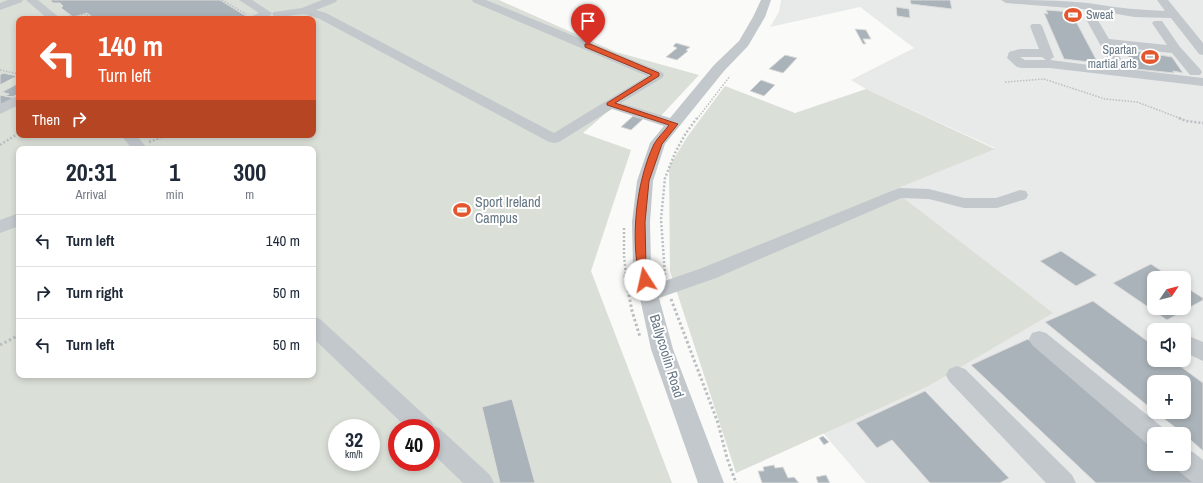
<!DOCTYPE html>
<meta charset="utf-8">
<style>
body{margin:0;font-family:"Archivo Narrow",sans-serif;background:#f6f6f7;color:#1f2937;height:100vh;display:flex;flex-direction:column;font-size:15px;white-space:nowrap}
*{box-sizing:border-box;margin:0}
p{font-size:13px;color:#747a83}
.icon{flex:none;width:22px;height:22px;fill:none;stroke:currentColor;stroke-width:2;stroke-linecap:round;stroke-linejoin:round}
.map{position:relative;flex:1;overflow:hidden}
.sheet{position:absolute;left:16px;top:146px;width:300px;height:232px;display:flex;flex-direction:column;background:#fff;border-radius:8px;box-shadow:0 2px 6px #0003}
.sheet>*{flex:none}
.guide{position:absolute;left:16px;top:16px;width:300px;height:122px;border-radius:8px;box-shadow:0 2px 6px #0003;background:#e4572e;color:#fff;overflow:hidden}
.needle{width:26px;rotate:55deg}
.buttons{position:absolute;left:1147px;top:271px;display:grid;gap:8px}
.buttons a{display:grid;place-items:center;width:44px;height:44px;border-radius:8px;background:#fff;box-shadow:0 2px 6px #0003;font-size:20px}
.speed{position:absolute;left:328px;top:419px;display:flex;gap:8px;font-size:20px;font-weight:700;text-align:center}
.speed>*{display:grid;place-content:center;width:52px;height:52px;border-radius:50%;background:#fff;box-shadow:0 2px 6px #0003;line-height:1}
.speed small{font-size:10px;font-weight:400}
.speed .limit{border:6px solid #d22;background:#fff;color:#111}
.pin{position:absolute;display:grid;place-items:center;width:34px;height:34px;color:#fff;margin:-41px -17px;border-radius:50% 50% 50% 0;rotate:-45deg;box-shadow:0 0 4px #0007}
.pin .icon{rotate:45deg}
.me{position:absolute;width:44px;margin:-22px;rotate:350deg;stroke-linejoin:round;filter:drop-shadow(0 0 3px #0008)}
.turn{display:flex;align-items:center;gap:14px;height:84px;padding:0 16px;font-size:18px}
.turn .icon{width:52px;height:52px;stroke-width:2.5}
.turn b{display:block;font-size:28px;line-height:34px}
.then{display:flex;align-items:center;height:38px;padding:0 16px;background:#0003;gap:8px;font-size:15px}
.eta{display:flex;justify-content:space-evenly;align-items:center;height:68px;text-align:center}
.eta b{font-size:24px;font-weight:700;line-height:28px}
ul{padding:0;list-style:none}
li{display:flex;align-items:center;gap:12px;height:52px;padding:0 16px;border-top:1px solid #e0e1e3}
li div{flex:1}
li b{display:block;font-size:15px}
li em{font-style:normal}
.map>svg:first-child{display:block}
.built{fill:#e8e9e9;fill-rule:evenodd}
.green{fill:#dadfd7;fill-rule:evenodd}
.building{fill:#aab3b9;stroke:#dcdcda}
.lines{fill:none;stroke-linecap:round;stroke-linejoin:round}
.path-far2{stroke:#bbbfc2;stroke-width:1.5;stroke-dasharray:1.5 1.5;stroke-linecap:butt}
.path-far1{stroke:#bbbfc2;stroke-width:2.5;stroke-dasharray:2 2;stroke-linecap:butt}
.path{stroke:#bbbfc2;stroke-width:3;stroke-dasharray:2.5 2.5;stroke-linecap:butt}
.minor{fill:#c3c8cc;fill-rule:evenodd}
.route{fill:#e4572e;stroke:#94391e}
.labels{text-anchor:middle;dominant-baseline:central;stroke-width:4;stroke-linejoin:round;paint-order:stroke}
.far-poi-label{font-size:12px;fill:#657683;stroke:#fff;text-anchor:start}
.poi-label{font-size:14px;fill:#657683;stroke:#fff;text-anchor:start}
.street-label{font-size:14px;fill:#657683;stroke:#fff}
</style>
<div class="map">
<svg width="1203" height="483" viewBox="0 0 1203 483">
<rect width="100%" height="100%" fill="#fafaf8"/>
<path class="built" d="M 781,0 L 1203,0 L 1203,483 L 866,483 L 823,433 L 927,387 L 1052,313 L 892,190 L 995,148 L 866,89 L 851,80 L 914,48 L 860,7 L 770,27 L 779,12 ZM 1154,278 L 1184,278 L 1184,308 L 1154,308 ZM 1154,330 L 1184,330 L 1184,360 L 1154,360 ZM 1154,382 L 1184,382 L 1184,412 L 1154,412 ZM 1154,434 L 1184,434 L 1184,464 L 1154,464 Z"/>
<path class="green" d="M 0,0 L 499,0 L 616,52 L 699,75 L 659,118 L 614,106 L 583,133 L 631,150 L 591,271 L 672,483 L 0,483 ZM 19,19 L 313,19 L 313,135 L 19,135 ZM 19,149 L 313,149 L 313,375 L 19,375 ZM 337,428 L 371,428 L 371,462 L 337,462 ZM 397,428 L 431,428 L 431,462 L 397,462 Z
M 725,86 L 795,113 L 866,89 L 995,149 L 893,190 L 1053,313 L 927,387 L 736,473 L 670,271 L 669,167 L 687,137 Z"/>
<path class="building" d="M 50,0 L 220,0 L 246,16 L 236,19 L 95,19 L 87,13 L 73,17 L 61,8 L 63,6 L 60,3 L 53,3 Z
M 910,0 L 950,0 L 952,9 L 911,4 Z
M 896,7 L 909,9 L 910,18 L 897,16 Z
M 1046,10 L 1071,12 L 1098,63 L 1064,59 L 1044,13 L 1048,14 Z
M 855,29 L 866,30 L 871,39 L 863,39 L 866,44 L 863,44 Z
M 676,43 L 690,47 L 686,50 L 688,51 L 677,60 L 666,57 L 677,48 L 673,46 Z
M 1124,49 L 1172,57 L 1183,73 L 1173,71 L 1174,73 L 1135,69 Z
M 785,55 L 797,58 L 783,73 L 769,69 Z
M 3,73 L 17,76 L 0,85 L 0,75 Z
M 761,80 L 775,85 L 764,96 L 750,91 Z
M 17,84 L 19,85 L 19,94 L 12,97 L 5,96 L 9,94 L 2,92 Z
M 0,95 L 16,98 L 0,106 Z
M 633,116 L 643,119 L 631,130 L 621,127 Z
M 1061,251 L 1097,275 L 1076,286 L 1040,261 Z
M 1151,264 L 1172,278 L 1154,278 L 1154,308 L 1184,308 L 1184,286 L 1203,298 L 1203,300 L 1167,320 L 1113,283 Z
M 1093,301 L 1154,346 L 1154,360 L 1172,360 L 1203,383 L 1203,451 L 1184,434 L 1155,412 L 1184,412 L 1184,382 L 1154,382 L 1154,411 L 1045,322 Z
M 1028,339 L 1154,446 L 1154,464 L 1175,464 L 1197,483 L 1096,483 L 971,365 Z
M 925,391 L 1009,478 L 1000,483 L 930,483 L 892,440 L 877,448 L 856,423 Z
M 512,399 L 535,483 L 500,483 L 482,407 Z
M 823,436 L 829,442 L 824,445 L 819,438 Z
M 774,465 L 775,468 L 783,467 L 788,478 L 794,477 L 799,483 L 762,483 L 758,471 L 764,471 L 763,467 Z
M 826,475 L 830,483 L 818,483 L 816,477 Z"/>
<g class="lines">
<path class="path-far2" d="M 222,0 L 246,14
M 66,17 L 86,14 L 93,19
M 0,70 L 19,74
M 1005,82 L 1044,79 L 1105,99 L 1137,102 L 1182,119
M 697,119 L 730,76"/>
<path class="path-far1" d="M 1179,118 L 1186,121 L 1203,123
M 149,142 L 167,135
M 0,145 L 19,133
M 624,228 L 624,255 L 626,276
M 665,275 L 661,219 L 665,178 L 675,153 L 686,133 L 697,118"/>
<path class="path" d="M 625,275 L 632,311 L 640,337
M 671,299 L 718,423 L 727,458 L 736,483
M 0,345 L 19,335"/>
<path class="minor" d="M 8,0 L 23,0 L 22,2 L 0,10 L 0,3 Z
M 26,0 L 38,0 L 61,19 L 48,19 Z
M 239,0 L 252,0 L 272,13 C 267,21 257,19 248,19 L 250,17 L 259,13 Z
M 322,0 L 337,0 L 336,2 L 316,10 L 326,13 L 554,133 L 647,76 L 473,2 L 472,0 L 486,0 L 662,72 L 664,75 L 662,78 L 621,103 L 670,118 L 714,65 L 739,41 L 753,17 L 761,0 L 771,0 L 765,17 L 748,46 L 724,71 L 665,144 L 653,181 L 650,222 L 651,266 L 656,284 L 702,268 L 899,188 L 929,189 L 964,198 L 996,198 L 1020,190 L 1026,191 L 1028,195 L 1026,199 L 997,208 L 964,208 L 929,199 L 901,198 L 716,278 L 659,298 L 673,349 L 724,483 L 698,483 L 651,349 L 633,266 L 632,222 L 637,181 L 650,143 L 664,126 L 612,109 L 559,142 L 554,143 L 549,142 L 318,18 L 304,14 L 278,17 L 274,16 L 272,14 L 274,12 L 302,8 Z
M 1001,0 C 1032,0 1064,0 1095,4 C 1119,8 1141,10 1165,11 L 1157,0 L 1168,0 L 1203,43 L 1203,55 L 1199,54 L 1171,18 L 1134,17 L 1095,10 L 1006,3 Z
M 1092,16 L 1096,17 L 1109,39 L 1167,45 L 1152,23 L 1154,21 L 1162,21 L 1180,47 L 1200,69 L 1202,72 L 1200,75 L 1190,75 L 1172,53 L 1114,47 L 1127,69 L 1203,78 L 1203,86 L 1050,68 L 1022,68 L 1017,67 L 1007,58 L 1009,52 L 1020,49 L 1039,49 L 1030,26 L 1032,24 L 1040,24 L 1042,26 L 1054,57 L 1050,60 L 1113,68 L 1086,19 L 1088,17 ZM 1020,57 L 1042,57 L 1046,60 L 1025,60 Z
M 19,95 L 19,105 L 0,114 L 0,104 Z
M 121,135 L 136,135 L 148,149 L 132,149 Z
M 19,213 L 19,226 L 0,233 L 0,220 Z
M 313,317 L 320,319 L 431,421 L 434,426 L 439,428 L 490,475 L 494,483 L 463,483 L 431,452 L 431,428 L 407,428 L 313,338 Z
M 1039,331 L 1046,333 L 1162,427 L 1165,434 L 1154,434 L 1154,446 L 1146,443 L 1032,345 L 1029,339 L 1032,333 Z
M 1184,334 L 1203,342 L 1203,361 L 1184,352 Z
M 957,366 L 965,369 L 1072,475 L 1076,483 L 1046,483 L 949,381 L 946,375 L 949,369 Z
M 1184,449 L 1193,452 L 1203,460 L 1203,483 L 1193,483 L 1175,468 L 1174,464 L 1184,464 Z"/>
</g>
<path class="route" d="M 585,44 L 590,44 L 659,73 L 659,76 L 615,103 L 678,124 L 662,144 L 649,181 L 645,222 L 646,266 L 650,280 L 645,284 L 640,280 C 630,239 636,182 654,144 C 658,137 665,131 669,125 L 607,105 L 607,103 L 652,75 L 585,47 Z"/>
<defs>
<g id="stadium-bare" transform="scale(1.38)"><path d="M0-5a6.5 5 0 1 0 0 10a6.5 5 0 1 0 0-10ZM-3.5-1.8h7v3.6h-7Z" fill="#e4572e" stroke="#fff" stroke-width="2.5" paint-order="stroke"/></g>
</defs>
<g fill-rule="evenodd">
<use href="#stadium-bare" x="1073" y="15"/>
<use href="#stadium-bare" x="1150" y="57"/>
<use href="#stadium-bare" x="462" y="210"/>
</g>
<g class="labels">
<g class="far-poi-label">
<text x="1086" y="15">Sweat</text>
<text x="1137" y="50" text-anchor="end">Spartan<tspan x="1137" dy="14">martial arts</tspan></text>
</g>
<g class="poi-label">
<text x="475" y="202">Sport Ireland<tspan x="475" dy="16">Campus</tspan></text>
</g>
<g class="street-label">
<text transform="translate(667 356) rotate(73)">Ballycoolin Road</text>
</g>
</g>
</svg>
<div class="buttons">
<a><svg class="needle" viewBox="-14 -14 28 28"><path d="M0-13l5 13h-10z" fill="#e53935"/><path d="M0 13l5-13h-10z" fill="#747a83"/></svg></a>
<a><svg class="icon" aria-label="sound" viewBox="0 0 24 24"><path d="M4 9h4l5-4v14l-5-4H4zM17 9q2 3 0 6"/></svg></a>
<a>+</a>
<a>−</a>
</div>
<div class="speed"><div>32<small>km/h</small></div><div class="limit">40</div></div>
<div class="pin" style="left:588px;top:45px;background:#d93025"><svg class="icon" aria-label="arrive" viewBox="0 0 24 24"><path d="M6 21V4h12l-3 4 3 4H6"/></svg></div>
<svg class="me" style="left:645px;top:280px" viewBox="-20 -20 40 40"><circle r="19" fill="#fff"/><path d="M0-13L10 11 0 6-10 11z" fill="#e4572e"/></svg>
<div class="guide">
<div class="turn"><svg class="icon" aria-label="left" viewBox="0 0 24 24"><path d="M17 20v-9H6M10 6l-5 5 5 5"/></svg><div><b>140 m</b>Turn left</div></div>
<div class="then">Then<svg class="icon" aria-label="right" viewBox="0 0 24 24"><path d="M7 20v-9h11M14 6l5 5-5 5"/></svg></div>
</div>
<section class="sheet">
<div class="eta">
<div><b>20:31</b><p>Arrival</p></div>
<div><b>1</b><p>min</p></div>
<div><b>300</b><p>m</p></div>
</div>
<ul>
<li><svg class="icon" aria-label="left" viewBox="0 0 24 24"><path d="M17 20v-9H6M10 6l-5 5 5 5"/></svg><div><b>Turn left</b></div><em>140 m</em></li>
<li><svg class="icon" aria-label="right" viewBox="0 0 24 24"><path d="M7 20v-9h11M14 6l5 5-5 5"/></svg><div><b>Turn right</b></div><em>50 m</em></li>
<li><svg class="icon" aria-label="left" viewBox="0 0 24 24"><path d="M17 20v-9H6M10 6l-5 5 5 5"/></svg><div><b>Turn left</b></div><em>50 m</em></li>
</ul>
</section>
</div>
